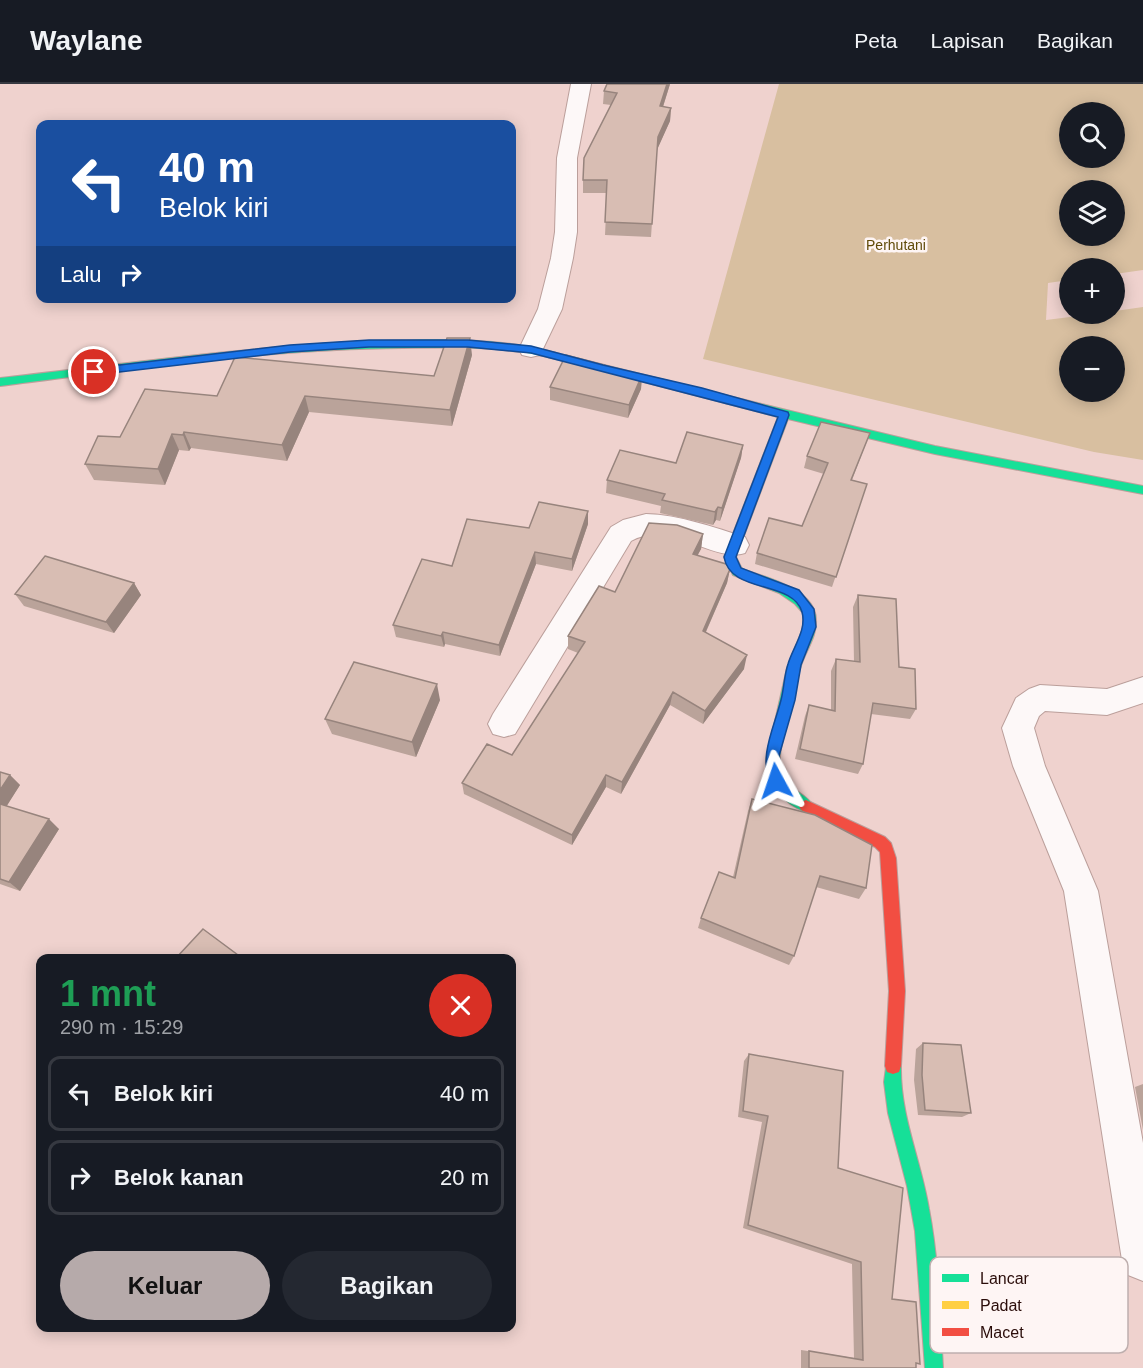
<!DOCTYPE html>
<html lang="id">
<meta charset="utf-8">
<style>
body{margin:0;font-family:Arial,sans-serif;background:#242831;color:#f1f3f6;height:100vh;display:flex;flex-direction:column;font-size:22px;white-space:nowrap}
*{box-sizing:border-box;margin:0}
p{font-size:20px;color:#9ea1a6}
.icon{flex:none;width:33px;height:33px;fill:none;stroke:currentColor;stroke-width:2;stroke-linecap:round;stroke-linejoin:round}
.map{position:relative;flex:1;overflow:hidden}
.drawer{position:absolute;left:36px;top:870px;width:480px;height:378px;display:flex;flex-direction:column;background:#171b24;border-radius:12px;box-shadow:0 3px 15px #0003}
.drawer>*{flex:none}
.banner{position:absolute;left:36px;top:36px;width:480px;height:183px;border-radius:12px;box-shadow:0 3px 15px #0003;background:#1a4fa0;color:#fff;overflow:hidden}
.fabs{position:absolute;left:1059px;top:18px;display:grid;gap:12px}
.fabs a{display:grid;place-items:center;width:66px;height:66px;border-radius:50%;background:#171b24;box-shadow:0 3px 15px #0003;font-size:30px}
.pin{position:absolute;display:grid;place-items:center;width:51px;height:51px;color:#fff;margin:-26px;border:3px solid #fff;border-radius:50%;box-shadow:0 2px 6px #0007}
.me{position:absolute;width:66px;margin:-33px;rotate:355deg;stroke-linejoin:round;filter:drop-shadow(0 0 4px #0008)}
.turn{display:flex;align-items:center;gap:21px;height:126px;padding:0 24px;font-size:27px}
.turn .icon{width:78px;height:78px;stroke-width:2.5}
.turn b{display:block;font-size:42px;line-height:51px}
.then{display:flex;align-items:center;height:57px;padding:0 24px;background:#0003;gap:12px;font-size:22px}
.round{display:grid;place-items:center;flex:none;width:63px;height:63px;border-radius:32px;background:#242831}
.headline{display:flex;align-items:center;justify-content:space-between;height:102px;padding:0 24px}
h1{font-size:36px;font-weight:700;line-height:45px;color:#1e9e55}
.action{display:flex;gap:12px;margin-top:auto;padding:12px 24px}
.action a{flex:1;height:69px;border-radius:36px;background:#b6aaaa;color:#111;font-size:24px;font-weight:700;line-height:69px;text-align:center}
.action a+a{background:#242831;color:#f1f3f6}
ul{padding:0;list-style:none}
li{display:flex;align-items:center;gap:18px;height:75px;margin:0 12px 9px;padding:0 12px;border:3px solid #363941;border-radius:12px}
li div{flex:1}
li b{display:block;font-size:22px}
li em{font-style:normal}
header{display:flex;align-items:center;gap:36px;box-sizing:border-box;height:84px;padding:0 30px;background:#171b24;border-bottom:2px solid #363941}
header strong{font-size:28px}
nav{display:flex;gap:33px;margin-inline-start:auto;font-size:21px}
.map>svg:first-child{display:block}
.green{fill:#d8bfa0;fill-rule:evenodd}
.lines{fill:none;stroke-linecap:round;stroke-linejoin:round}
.street-casing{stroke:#bb9f9b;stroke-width:2}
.fast-casing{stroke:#bb9f9b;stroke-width:2}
.slow-casing{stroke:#bb9f9b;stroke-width:2}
.jam-casing{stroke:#bb9f9b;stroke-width:2}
.street{fill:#fdf8f8;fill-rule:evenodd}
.fast{fill:#16e098;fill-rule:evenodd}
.slow{fill:#ffcf43;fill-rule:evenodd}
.jam{fill:#f24e42;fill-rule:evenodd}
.wall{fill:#baa39a}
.shaded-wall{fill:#97847d}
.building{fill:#d8bdb3;stroke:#97847d;stroke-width:1.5}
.route{fill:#1a73e8;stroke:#114b97;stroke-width:1.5}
.labels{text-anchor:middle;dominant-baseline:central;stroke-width:5;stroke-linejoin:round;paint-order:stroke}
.far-park-label{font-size:14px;fill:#604a08;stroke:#fef5f4}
.key{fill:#fef5f4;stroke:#beafae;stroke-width:1.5}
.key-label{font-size:16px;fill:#2a0c09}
</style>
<header>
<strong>Waylane</strong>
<nav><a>Peta</a><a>Lapisan</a><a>Bagikan</a></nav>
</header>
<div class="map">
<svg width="1143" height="1284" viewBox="0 0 1143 1284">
<rect width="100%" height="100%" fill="#efd2ce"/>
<path class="green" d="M 779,0 L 1143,0 L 1143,186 L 1115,190 L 1114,184 L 1070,184 L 1069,196 L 1048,199 L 1046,236 L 1094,230 L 1114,230 L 1115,227 L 1143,223 L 1143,376 L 1094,368 L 703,275 ZM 1070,28 L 1114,28 L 1114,74 L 1070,74 ZM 1070,106 L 1114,106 L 1114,152 L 1070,152 ZM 1070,262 L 1114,262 L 1114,308 L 1070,308 Z"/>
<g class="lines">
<g class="street-casing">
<path id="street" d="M 571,0 L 591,0 L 577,74 L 577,148 L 573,174 L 562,225 L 540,271 L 531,273 L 522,271 L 519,265 L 538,225 L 551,174 L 555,148 L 557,74 Z
M 646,430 C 680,431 712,443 745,453 L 749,461 L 745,469 C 712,479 670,435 631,457 L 515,650 L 504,653 L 493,650 L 488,640 L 493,630 L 611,443 L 623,436 Z
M 1143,593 L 1143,619 L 1107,631 L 1045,627 L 1039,632 L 1034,644 L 1045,682 L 1098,807 L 1143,1059 L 1143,1197 L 1128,1191 L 1122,1176 L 1064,807 L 1013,682 L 1002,644 L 1016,614 L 1029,605 L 1040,601 L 1107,605 Z"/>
</g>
<g class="fast-casing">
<path id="fast" d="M 368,257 C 431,256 495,252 556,269 L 557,271 L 552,274 C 503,262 453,263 403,264 C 268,265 134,285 0,302 L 0,294 C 123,280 245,263 368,257 Z
M 729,312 L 935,362 L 1143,402 L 1143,410 L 935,370 L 788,335 L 736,473 L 742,485 C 765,493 816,505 816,536 C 817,551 807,565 802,579 C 795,597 794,618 788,637 C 784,653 776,673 782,690 C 787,706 807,709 813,722 L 811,726 L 806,728 C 783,720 769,701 766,677 L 787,584 L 803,544 L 803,529 L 795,520 L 779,509 L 733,491 L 724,473 L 778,333 L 725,319 L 725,313 Z
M 893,974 L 899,976 L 901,982 C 900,1032 921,1076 929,1125 C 939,1177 940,1231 943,1284 L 925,1284 L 915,1147 L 907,1102 L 888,1029 L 884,998 L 887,976 Z"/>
</g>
<g class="slow-casing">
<path id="slow" d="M 552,268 L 729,312 L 734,316 L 729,320 L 548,273 L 548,269 Z"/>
</g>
<g class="jam-casing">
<path id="jam" d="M 806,716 L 885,753 L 891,759 L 896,774 L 905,907 L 901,982 L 899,988 L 893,990 L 887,988 L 885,982 L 889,907 L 880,768 L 875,763 L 801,726 L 799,722 L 801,718 Z"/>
</g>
<use href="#street" class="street"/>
<use href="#fast" class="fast"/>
<use href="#slow" class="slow"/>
<use href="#jam" class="jam"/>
</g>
<path class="wall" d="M 670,0 L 663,23 L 671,24 L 670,37 L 657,65 L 651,153 L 605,151 L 607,109 L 583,109 L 583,96 L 611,21 L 603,20 L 604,7 Z
M 472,271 L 452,342 L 309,328 L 287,377 L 191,364 L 189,367 L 179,366 L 165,401 L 94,396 L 85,380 L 120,353 L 217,312 L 434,292 Z
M 642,291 L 641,305 L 628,334 L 550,316 L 550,303 Z
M 870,349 L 852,396 L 867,400 L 832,503 L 755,480 L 757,469 L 802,442 L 824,390 L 804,384 L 807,372 Z
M 743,361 L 741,374 L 720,437 L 716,436 L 713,441 L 660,429 L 661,422 L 606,409 L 607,396 Z
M 588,427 L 588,440 L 572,487 L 536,480 L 500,572 L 445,560 L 444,563 L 396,553 L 393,541 L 452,482 L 529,444 Z
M 703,450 L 701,465 L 697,471 L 730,485 L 727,499 L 706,548 L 744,585 L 703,640 L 670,621 L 621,710 L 606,703 L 572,761 L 464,710 L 462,699 L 512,671 L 578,569 L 568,565 L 568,552 L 615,508 Z
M 134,499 L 141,511 L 114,549 L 24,522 L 15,510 Z
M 858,511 L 899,583 L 916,625 L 910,635 L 871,630 L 863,680 L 858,690 L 795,675 L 805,632 L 809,621 L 831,626 L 831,587 L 836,575 L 854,578 L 853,523 Z
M 440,616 L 416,673 L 332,650 L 325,635 Z
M 0,688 L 10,691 L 20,701 L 6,722 L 59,745 L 20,807 L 0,800 Z
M 752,715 L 866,804 L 859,815 L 816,803 L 794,872 L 789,881 L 698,844 L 701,834 L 733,793 L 748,727 Z
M 923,959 L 971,1029 L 962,1033 L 918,1031 L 914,996 L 916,965 Z
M 749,970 L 838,1084 L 892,1215 L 916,1279 L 916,1284 L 801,1284 L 801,1266 L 854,1274 L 852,1180 L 743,1144 L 762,1038 L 738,1033 L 744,977 Z
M 1143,1000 L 1143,1046 L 1135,1003 Z"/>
<path class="shaded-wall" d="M 667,0 L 670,0 L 659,35 L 660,22 Z
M 671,24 L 670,37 L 657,66 L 658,53 Z
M 470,254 L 472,271 L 452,342 L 450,326 Z
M 642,291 L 641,305 L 628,334 L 629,321 Z
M 305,312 L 309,328 L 287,377 L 282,361 Z
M 184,348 L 191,364 L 189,367 L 183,351 Z
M 172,350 L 179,366 L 165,401 L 158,385 Z
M 743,361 L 741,374 L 720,437 L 722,424 Z
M 718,423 L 716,436 L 713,441 L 715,428 Z
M 588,427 L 588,440 L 572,487 L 572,475 Z
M 703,450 L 701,465 L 691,484 L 693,470 Z
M 535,468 L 536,480 L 500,572 L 499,561 Z
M 730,485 L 727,499 L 700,561 L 703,547 Z
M 134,499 L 141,511 L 114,549 L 106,538 Z
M 443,548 L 445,560 L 444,563 L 441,552 Z
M 747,571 L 744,585 L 703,640 L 705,627 Z
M 437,600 L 440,616 L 416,673 L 412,658 Z
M 673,608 L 670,621 L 621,710 L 622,698 Z
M 10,691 L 20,701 L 3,728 L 0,725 L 0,706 Z
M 606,691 L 606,703 L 572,761 L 572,751 Z
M 49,735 L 59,745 L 20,807 L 9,798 Z"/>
<path class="building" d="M 607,0 L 667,0 L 660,22 L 671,24 L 658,53 L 652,140 L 605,138 L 607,96 L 583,96 L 584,74 L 617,9 L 604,7 Z
M 447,254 L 470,254 L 450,326 L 305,312 L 282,361 L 184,348 L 183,351 L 172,350 L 158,385 L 85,380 L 98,352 L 120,353 L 145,305 L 217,312 L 235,273 L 434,292 Z
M 566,271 L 642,291 L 629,321 L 550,303 Z
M 821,338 L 870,349 L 851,396 L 867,400 L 836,493 L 757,469 L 769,434 L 802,442 L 828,379 L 807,372 Z
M 687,348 L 743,361 L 722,424 L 718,423 L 715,428 L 662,416 L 665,410 L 607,396 L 620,366 L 676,379 Z
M 539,418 L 588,427 L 572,475 L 535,468 L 499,561 L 443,548 L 441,552 L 393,541 L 422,475 L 452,482 L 467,435 L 529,444 Z
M 649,439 L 677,441 L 703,450 L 693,470 L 726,480 L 730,485 L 703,547 L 747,571 L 705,627 L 673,608 L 622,698 L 606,691 L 572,751 L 462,699 L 487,660 L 512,671 L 585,558 L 568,552 L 599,502 L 615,508 Z
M 45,472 L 134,499 L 106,538 L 15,510 Z
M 858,511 L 896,515 L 899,583 L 915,585 L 916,625 L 873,619 L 863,680 L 800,665 L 809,621 L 835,627 L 836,575 L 860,578 Z
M 354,578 L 437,600 L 412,658 L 325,635 Z
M 0,688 L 10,691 L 0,706 Z
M 752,715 L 815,731 L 872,761 L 866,804 L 820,792 L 794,872 L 701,834 L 719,788 L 735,794 Z
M 0,720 L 49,735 L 9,798 L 0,795 Z
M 203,845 L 242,874 L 176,874 Z
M 923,959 L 961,961 L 971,1029 L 925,1026 L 922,991 Z
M 749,970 L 843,987 L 838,1084 L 903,1104 L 892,1215 L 916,1218 L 920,1280 L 916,1279 L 916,1284 L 809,1284 L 809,1267 L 863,1276 L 861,1178 L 748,1141 L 768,1032 L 743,1027 Z"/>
<path class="route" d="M 369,256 L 468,256 L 531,262 L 603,281 L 702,304 L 788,328 L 789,331 L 736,473 L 741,484 L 799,506 L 814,525 L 816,543 L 801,581 L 795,616 L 779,672 L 783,697 L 781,701 L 776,703 L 771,701 C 758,673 774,644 781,616 C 784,605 784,592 788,580 C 793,563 807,546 802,528 C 793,496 730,510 724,473 L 778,333 L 531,269 L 468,263 L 369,263 L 290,268 L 94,291 L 88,288 L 94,284 L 290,261 Z"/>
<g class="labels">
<g class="far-park-label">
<text x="896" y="161">Perhutani</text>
</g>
</g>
<rect x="930" y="1173" width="198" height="96" rx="9" class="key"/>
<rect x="942" y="1190" width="27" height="8" fill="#16e098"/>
<rect x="942" y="1217" width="27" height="8" fill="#ffcf43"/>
<rect x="942" y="1244" width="27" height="8" fill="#f24e42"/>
<g class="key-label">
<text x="980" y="1200">Lancar</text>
<text x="980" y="1227">Padat</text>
<text x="980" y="1254">Macet</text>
</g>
</svg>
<div class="fabs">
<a><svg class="icon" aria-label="search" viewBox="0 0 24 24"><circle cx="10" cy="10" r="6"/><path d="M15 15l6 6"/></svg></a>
<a><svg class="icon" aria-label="layers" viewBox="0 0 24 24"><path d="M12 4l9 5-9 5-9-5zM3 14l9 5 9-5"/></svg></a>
<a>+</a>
<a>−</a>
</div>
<div class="pin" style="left:94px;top:288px;background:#d93025"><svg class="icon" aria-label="arrive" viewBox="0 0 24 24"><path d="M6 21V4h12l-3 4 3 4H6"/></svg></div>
<svg class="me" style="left:776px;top:697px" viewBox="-20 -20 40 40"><path d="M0-17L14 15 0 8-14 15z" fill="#1a73e8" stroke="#fff" stroke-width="4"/></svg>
<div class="banner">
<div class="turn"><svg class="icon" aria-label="left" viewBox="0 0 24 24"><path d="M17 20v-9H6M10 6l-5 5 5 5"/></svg><div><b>40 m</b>Belok kiri</div></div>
<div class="then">Lalu<svg class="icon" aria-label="right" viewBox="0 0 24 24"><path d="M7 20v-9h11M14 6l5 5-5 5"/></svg></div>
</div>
<section class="drawer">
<div class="headline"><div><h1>1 mnt</h1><p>290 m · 15:29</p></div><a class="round" style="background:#d93025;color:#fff"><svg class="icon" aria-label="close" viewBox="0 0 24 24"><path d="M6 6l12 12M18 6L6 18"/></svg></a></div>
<ul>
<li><svg class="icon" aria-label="left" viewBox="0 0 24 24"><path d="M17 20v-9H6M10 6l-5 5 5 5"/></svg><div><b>Belok kiri</b></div><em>40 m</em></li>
<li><svg class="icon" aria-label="right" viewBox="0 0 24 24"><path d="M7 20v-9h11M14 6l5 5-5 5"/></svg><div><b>Belok kanan</b></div><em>20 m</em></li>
</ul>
<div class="action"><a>Keluar</a><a>Bagikan</a></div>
</section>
</div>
